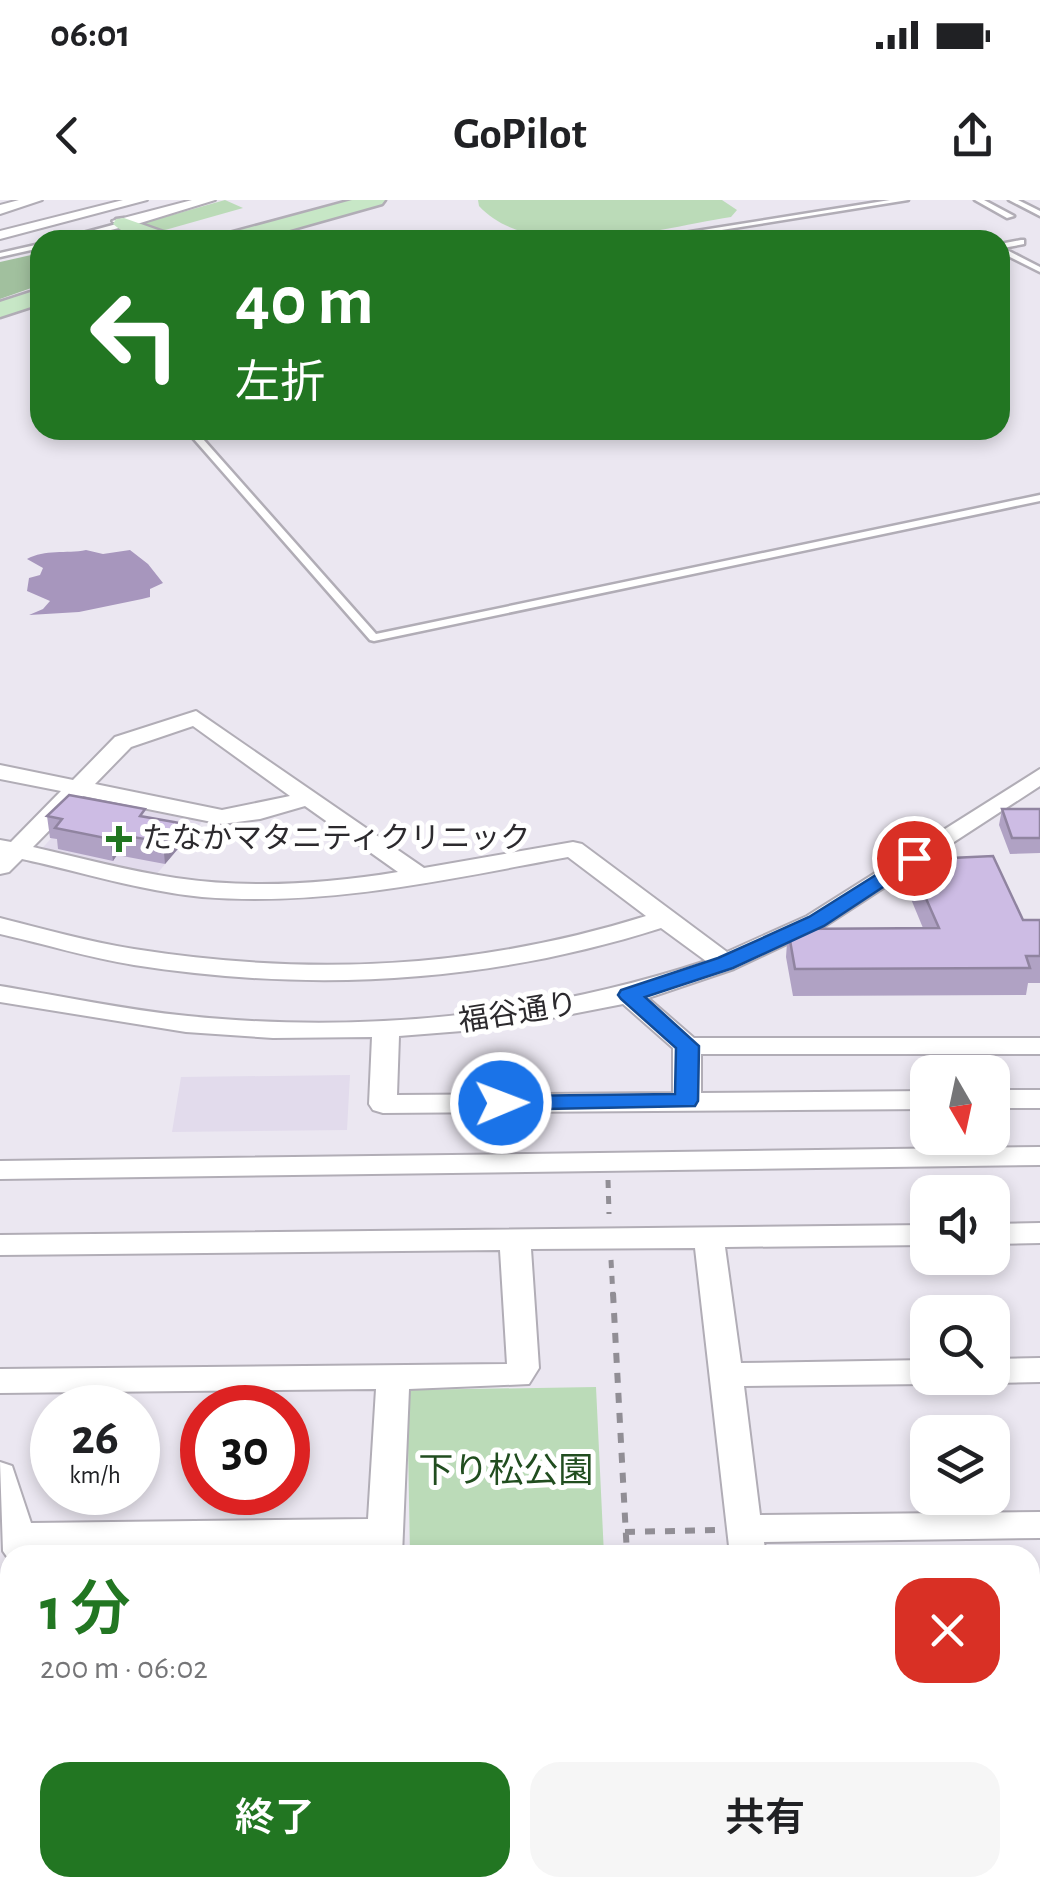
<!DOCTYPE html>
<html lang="ja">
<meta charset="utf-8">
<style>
body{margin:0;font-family:"Alegreya Sans","Noto Sans JP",sans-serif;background:#f6f6f6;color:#202124;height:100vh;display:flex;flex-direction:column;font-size:38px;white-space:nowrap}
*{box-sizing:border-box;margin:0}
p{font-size:32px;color:#757577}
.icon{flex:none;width:55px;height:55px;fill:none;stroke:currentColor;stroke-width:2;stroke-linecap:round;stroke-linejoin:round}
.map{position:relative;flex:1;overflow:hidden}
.sheet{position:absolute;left:0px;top:1345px;width:1040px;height:352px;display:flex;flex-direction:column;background:#fff;border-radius:30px 30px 0 0;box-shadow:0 5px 15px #0003}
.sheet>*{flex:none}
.top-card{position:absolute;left:30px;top:30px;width:980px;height:210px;border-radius:30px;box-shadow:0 5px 15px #0003;background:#227622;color:#fff;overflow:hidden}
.needle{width:65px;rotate:171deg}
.tools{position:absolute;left:910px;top:855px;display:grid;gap:20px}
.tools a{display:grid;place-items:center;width:100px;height:100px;border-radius:20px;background:#fff;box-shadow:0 5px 15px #0003;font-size:50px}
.speed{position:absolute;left:30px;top:1185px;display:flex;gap:20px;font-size:50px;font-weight:700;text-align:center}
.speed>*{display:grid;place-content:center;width:130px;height:130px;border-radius:50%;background:#fff;box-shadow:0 5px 15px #0003;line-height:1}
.speed small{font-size:25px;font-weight:400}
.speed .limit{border:15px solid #d22;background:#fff;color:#111}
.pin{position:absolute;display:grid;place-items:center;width:85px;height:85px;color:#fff;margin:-42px;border:5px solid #fff;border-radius:50%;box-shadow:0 2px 10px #0007}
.me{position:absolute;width:110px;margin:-55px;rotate:89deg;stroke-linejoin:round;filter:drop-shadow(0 0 8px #0008)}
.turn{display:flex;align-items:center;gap:35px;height:210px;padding:0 40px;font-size:45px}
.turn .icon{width:130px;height:130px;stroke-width:2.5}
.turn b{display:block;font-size:70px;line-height:85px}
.round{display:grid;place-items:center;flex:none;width:105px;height:105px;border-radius:30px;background:#f6f6f6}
.headline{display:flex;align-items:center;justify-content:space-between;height:170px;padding:0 40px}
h1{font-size:60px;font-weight:600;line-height:75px;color:#227622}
.action{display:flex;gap:20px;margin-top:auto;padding:20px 40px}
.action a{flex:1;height:115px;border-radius:30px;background:#227622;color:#fff;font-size:40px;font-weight:600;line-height:115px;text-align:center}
.action a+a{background:#f6f6f6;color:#202124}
.status{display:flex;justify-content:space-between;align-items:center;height:70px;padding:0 50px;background:#fff;direction:ltr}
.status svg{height:28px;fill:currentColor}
header{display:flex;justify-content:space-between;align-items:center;height:130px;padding:0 40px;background:#fff;font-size:45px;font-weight:600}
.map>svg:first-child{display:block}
.built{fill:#e2dbec}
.green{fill:#bbdbb8}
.forest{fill:#a1c09e}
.water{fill:#a796bd}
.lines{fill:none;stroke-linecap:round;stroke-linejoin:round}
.lane-casing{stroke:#b1adb6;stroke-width:5}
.street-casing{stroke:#b1adb6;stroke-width:4}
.secondary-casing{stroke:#b1adb6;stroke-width:5}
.path-far1{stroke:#918e95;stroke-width:5;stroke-dasharray:8 8;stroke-linecap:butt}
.path{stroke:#918e95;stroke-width:6;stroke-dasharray:10 10;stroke-linecap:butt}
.lane{fill:#fff;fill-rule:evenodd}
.street{fill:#fff;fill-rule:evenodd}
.secondary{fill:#c7e7c6;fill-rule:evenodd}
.wall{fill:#b0a2c4}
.shaded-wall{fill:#9084a0}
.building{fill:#cdbce4;stroke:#9084a0;stroke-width:2.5}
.route{fill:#1a73e8;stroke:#114b97;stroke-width:2.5}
.poi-dot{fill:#227622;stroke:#fff;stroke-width:4}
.labels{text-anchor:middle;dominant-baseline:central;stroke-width:10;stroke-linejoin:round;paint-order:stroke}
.poi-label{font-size:30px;fill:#2c2a2e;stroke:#fff;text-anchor:start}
.street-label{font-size:30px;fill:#2c2a2e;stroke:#fff}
.near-park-label{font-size:35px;fill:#214d1f;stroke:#fff}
</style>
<div class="status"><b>06:01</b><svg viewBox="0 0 49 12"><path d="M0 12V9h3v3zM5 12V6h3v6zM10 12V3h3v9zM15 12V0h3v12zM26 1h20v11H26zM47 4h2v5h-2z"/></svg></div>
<header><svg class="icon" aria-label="back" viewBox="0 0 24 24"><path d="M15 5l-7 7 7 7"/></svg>GoPilot<svg class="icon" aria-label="share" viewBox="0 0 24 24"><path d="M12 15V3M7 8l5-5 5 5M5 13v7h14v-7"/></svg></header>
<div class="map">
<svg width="1040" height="1696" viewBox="0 0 1040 1696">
<rect width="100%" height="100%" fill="#ebe7f1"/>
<path class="built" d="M 87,599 L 202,622 L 154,677 L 36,655 Z
M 350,875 L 347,930 L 172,932 L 181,877 Z"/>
<path class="green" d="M 225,0 L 243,8 L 158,32 L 140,24 Z
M 478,0 L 722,0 L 737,10 L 731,17 C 661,28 534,65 479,6 Z
M 596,1187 L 604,1355 L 410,1355 L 407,1190 Z"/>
<path class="forest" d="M 40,53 L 40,85 L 0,99 L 0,62 Z"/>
<path class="water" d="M 86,350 L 103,354 L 130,350 L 148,364 L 163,383 L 150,389 L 150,397 L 142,399 L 79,412 L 29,415 L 43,409 L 50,401 L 27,391 L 29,378 L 40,375 L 43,368 L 27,359 C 45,349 66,354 86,350 Z"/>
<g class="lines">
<g class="lane-casing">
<path id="lane" d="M 890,0 L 908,0 L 659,40 L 640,40 Z
M 975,0 L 984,0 L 1014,16 L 1007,18 Z
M 1009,0 L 1018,0 L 1040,11 L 1040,16 Z
M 124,22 L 127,22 L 127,26 L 70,40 L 57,40 Z
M 1021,40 L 1024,40 L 1024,44 L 1003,48 L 1040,67 L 1040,72 L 1000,52 L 1000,44 Z
M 40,44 L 40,48 L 0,57 L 0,53 Z
M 186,230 L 195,230 L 376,434 L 1040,295 L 1040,301 L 374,441 L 370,440 Z"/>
</g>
<g class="street-casing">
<path id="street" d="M 19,0 L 42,0 L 0,14 L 0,5 Z
M 123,0 L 147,0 L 0,39 L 0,31 Z
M 192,0 L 215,0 L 124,28 L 112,21 Z
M 196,511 L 424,668 L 573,642 L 582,644 L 727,752 L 807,716 L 1040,569 L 1040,586 L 825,726 L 734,769 L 648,798 L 694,838 L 1040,838 L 1040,854 L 701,854 L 701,893 L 928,891 L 928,909 L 383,913 L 373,910 L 369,904 L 372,837 L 273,838 L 186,832 L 0,802 L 0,786 C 62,796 125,810 188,816 C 363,834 539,816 706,761 L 661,728 C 489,783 312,793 134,765 C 89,758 45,744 0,734 L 0,718 C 44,729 89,742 134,749 C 310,777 476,769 646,716 L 568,657 C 448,679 326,707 202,697 C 141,691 82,672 22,659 L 9,672 L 0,674 L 0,640 L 11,642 L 61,591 L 0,579 L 0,565 L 73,580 L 115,537 ZM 193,526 L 290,596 L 222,610 L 95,584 L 131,547 ZM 83,596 L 222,624 L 260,619 L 305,606 L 398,672 C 325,684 249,689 176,678 C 128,671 81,658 33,647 ZM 623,804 L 673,848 L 673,893 L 397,895 L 399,836 L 500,828 Z
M 992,890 L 1040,890 L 1040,908 L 992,908 Z
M 1040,947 L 1040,965 L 0,979 L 0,961 Z
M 1040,1023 L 1040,1043 L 992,1044 L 992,1024 Z
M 928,1025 L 928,1045 L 725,1047 L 741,1163 L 928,1160 L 928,1178 L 941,1178 L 928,1184 L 744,1186 L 760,1315 L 1040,1312 L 1040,1338 L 764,1342 L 766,1355 L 730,1355 L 695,1048 L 531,1049 L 539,1168 L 529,1184 L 409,1189 L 402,1355 L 366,1355 L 367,1346 L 38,1350 L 37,1355 L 10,1355 L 10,1361 L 3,1351 L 0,1262 L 12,1266 L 31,1323 L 368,1319 L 376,1189 L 0,1193 L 0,1169 L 507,1164 L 500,1050 L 0,1055 L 0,1035 Z
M 1040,1158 L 1040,1182 L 992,1183 L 980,1178 L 992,1178 L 992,1159 Z
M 1030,1488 L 1040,1488 L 1040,1520 L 1030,1520 Z
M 269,1688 L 323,1688 L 327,1696 L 272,1696 Z
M 512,1688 L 552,1688 L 552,1696 L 512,1696 Z
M 770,1688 L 810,1688 L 812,1696 L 772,1696 Z"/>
</g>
<g class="secondary-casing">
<path id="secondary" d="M 352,0 L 385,0 L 382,4 L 254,40 L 219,40 L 222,35 Z
M 124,18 L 172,35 L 175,40 C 152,40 131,40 113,24 L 116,19 Z
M 40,89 L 40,104 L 0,117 L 0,102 Z"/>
</g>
<path class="path-far1" d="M 608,980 L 609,1014
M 611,1060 L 613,1096"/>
<path class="path" d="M 613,1093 L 627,1355
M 625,1332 L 717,1330
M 656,1688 L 657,1696
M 48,1696 L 59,1688"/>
<use href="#lane" class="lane"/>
<use href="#street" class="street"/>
<use href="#secondary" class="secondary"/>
</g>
<path class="wall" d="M 1002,609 L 1040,609 L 1040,653 L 1010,654 L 999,625 Z
M 47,616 L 146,617 L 182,644 L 165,664 L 117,655 L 113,661 L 58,649 L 57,639 L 50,638 Z
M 909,660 L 1023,720 L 1040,720 L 1040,783 L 1028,783 L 1026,795 L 793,796 L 786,757 L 788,729 L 923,728 L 906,687 Z"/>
<path class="shaded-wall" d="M 180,623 L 182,644 L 165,664 L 163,642 Z
M 115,634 L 117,655 L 113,661 L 110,639 Z"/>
<path class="building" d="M 69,595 L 145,609 L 140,616 L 180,623 L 163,642 L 115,634 L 110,639 L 55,628 L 62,619 L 47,616 Z
M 1002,609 L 1040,609 L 1040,638 L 1012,638 Z
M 993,656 L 1023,720 L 1040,720 L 1040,756 L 1026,756 L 1030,768 L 795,769 L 788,729 L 939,728 L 909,660 Z"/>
<path class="route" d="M 914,651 L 924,658 L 921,662 L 824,726 L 733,768 L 645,797 L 699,846 L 698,901 L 695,906 L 501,910 L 489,903 L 501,896 L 675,894 L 676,848 L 621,799 L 618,795 L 621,790 L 718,758 L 809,717 Z"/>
<path class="poi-dot" d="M114 624h10v10h10v10h-10v10h-10v-10h-10v-10h10z"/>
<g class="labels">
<g class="poi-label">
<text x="142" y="639">たなかマタニティクリニック</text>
</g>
<g class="street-label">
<text transform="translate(518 813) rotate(-9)">福谷通り</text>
</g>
<g class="near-park-label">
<text x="506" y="1271">下り松公園</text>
</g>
</g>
</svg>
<div class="tools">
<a><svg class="needle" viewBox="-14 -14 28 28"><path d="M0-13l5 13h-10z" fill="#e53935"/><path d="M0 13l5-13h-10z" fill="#757577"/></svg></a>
<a><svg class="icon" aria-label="sound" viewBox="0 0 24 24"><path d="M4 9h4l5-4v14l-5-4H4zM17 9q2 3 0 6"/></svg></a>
<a><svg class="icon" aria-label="search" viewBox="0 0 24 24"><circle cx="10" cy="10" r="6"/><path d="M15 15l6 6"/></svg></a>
<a><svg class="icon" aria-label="layers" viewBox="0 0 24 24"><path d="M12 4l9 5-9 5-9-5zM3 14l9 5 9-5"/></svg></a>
</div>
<div class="speed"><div>26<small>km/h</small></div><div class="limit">30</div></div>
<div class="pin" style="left:914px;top:658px;background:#d93025"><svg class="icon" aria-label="arrive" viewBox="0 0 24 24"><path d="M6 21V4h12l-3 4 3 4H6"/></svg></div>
<svg class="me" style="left:501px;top:903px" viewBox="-20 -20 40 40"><circle r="17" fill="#1a73e8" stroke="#fff" stroke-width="3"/><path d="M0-11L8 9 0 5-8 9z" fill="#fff"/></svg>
<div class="top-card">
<div class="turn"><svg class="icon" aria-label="left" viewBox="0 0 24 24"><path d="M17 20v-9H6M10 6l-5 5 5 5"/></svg><div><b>40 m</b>左折</div></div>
</div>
<section class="sheet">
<div class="headline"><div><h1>1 分</h1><p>200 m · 06:02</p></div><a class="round" style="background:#d93025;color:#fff"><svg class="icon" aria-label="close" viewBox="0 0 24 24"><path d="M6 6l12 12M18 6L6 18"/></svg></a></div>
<div class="action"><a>終了</a><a>共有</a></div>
</section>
</div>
